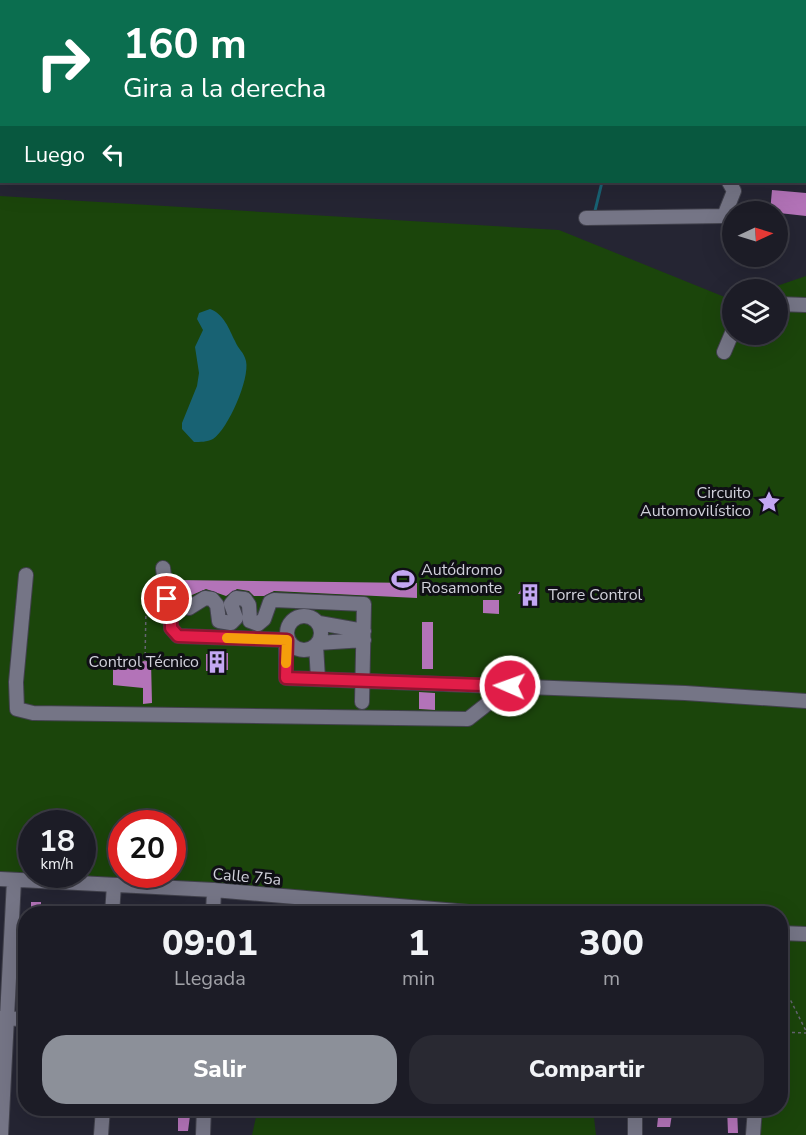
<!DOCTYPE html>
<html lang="es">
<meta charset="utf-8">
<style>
body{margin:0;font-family:"Nunito Sans",sans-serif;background:#292932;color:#f1f3f6;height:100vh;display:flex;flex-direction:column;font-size:22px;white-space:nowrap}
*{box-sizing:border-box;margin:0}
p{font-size:20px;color:#a0a1a7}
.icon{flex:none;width:33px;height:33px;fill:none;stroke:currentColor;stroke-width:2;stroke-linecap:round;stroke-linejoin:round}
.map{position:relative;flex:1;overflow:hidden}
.drawer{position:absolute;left:18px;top:906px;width:770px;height:210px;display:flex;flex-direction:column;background:#1c1c26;border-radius:24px;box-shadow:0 6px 24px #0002,0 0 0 2px #3a3a43}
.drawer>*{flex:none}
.top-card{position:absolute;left:0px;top:0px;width:807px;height:183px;box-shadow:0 6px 24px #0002,0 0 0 2px #3a3a43;background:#0b6e4f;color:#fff;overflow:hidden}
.needle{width:39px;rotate:86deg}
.controls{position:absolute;left:722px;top:201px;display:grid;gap:12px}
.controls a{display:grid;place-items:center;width:66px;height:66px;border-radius:50%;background:#1c1c26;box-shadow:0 6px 24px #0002,0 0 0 2px #3a3a43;font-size:30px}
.speed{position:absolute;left:18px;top:810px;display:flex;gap:12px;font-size:30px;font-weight:700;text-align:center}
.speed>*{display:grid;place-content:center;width:78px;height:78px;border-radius:50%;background:#1c1c26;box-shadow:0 6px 24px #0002,0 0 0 2px #3a3a43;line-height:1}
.speed small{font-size:15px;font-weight:400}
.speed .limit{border:9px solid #d22;background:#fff;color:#111}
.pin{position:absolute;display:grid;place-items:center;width:51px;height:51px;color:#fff;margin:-26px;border:3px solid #fff;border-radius:50%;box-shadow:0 2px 6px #0007}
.me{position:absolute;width:66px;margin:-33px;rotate:272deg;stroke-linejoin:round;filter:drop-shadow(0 0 4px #0008)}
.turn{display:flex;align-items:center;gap:21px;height:126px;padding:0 24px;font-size:27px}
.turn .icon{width:78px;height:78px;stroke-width:2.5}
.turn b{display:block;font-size:42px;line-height:51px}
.then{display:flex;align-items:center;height:57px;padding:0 24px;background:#0003;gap:12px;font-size:22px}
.eta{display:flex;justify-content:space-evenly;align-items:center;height:102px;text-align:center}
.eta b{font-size:36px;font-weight:800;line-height:42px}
.action{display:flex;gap:12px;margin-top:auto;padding:12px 24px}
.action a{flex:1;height:69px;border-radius:24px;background:#8c9099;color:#fff;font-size:24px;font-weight:800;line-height:69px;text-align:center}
.action a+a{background:#292932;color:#f1f3f6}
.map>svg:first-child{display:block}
.green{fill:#1b450b;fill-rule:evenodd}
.water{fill:#186273}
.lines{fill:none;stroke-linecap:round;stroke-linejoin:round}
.stream{stroke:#186273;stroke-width:3}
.building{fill:#b373b8}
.minor-casing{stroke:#41414c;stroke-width:16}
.path{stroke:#646471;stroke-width:1.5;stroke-dasharray:3 3;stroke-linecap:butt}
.minor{stroke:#757586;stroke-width:14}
.path-bridge{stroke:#646471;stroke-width:1.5;stroke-dasharray:3 3;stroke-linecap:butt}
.route-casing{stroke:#92132f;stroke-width:15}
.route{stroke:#e11d48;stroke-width:10}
.slow{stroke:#f59e0b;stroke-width:10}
.labels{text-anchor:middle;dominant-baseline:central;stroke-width:6;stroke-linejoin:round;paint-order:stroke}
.poi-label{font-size:16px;fill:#d1d1db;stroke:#0f0f15;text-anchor:end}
.street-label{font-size:16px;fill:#d1d1db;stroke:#0f0f15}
</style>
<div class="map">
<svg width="806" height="1135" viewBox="0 0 806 1135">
<rect width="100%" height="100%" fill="#252533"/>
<path class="green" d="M 0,196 L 559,230 L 732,300 L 732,334 L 777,334 L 777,290 L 768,289 L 806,276 L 806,934 L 780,933 L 780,914 L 464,913 L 0,881 ZM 32,824 L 82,824 L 82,874 L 32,874 ZM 122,824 L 172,824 L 172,874 L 122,874 Z
M 780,940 L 806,941 L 806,1135 L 758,1135 L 760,1109 L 780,1108 Z
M 258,1108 L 593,1109 L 596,1135 L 252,1135 Z"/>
<path class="water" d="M 210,309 C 224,314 229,329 235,341 C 238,349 244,352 246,361 C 250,379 228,429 213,439 C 207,442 200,442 194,442 L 182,429 L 182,423 L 197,386 L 199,373 L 195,347 L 203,330 L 197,319 L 199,313 Z"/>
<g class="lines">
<path class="stream" d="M 636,0 L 636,2
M 594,215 L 602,182"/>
</g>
<path class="building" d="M 772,190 L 806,193 L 806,216 L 770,212 Z
M 174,580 L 417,583 L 417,598 L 274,591 L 264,596 L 254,596 L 249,591 L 237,589 L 226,596 L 206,589 L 192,595 L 183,595 L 175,593 Z
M 533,585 L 538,589 L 534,605 L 525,605 L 522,594 L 518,594 L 523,586 Z
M 483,600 L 499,600 L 499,614 L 483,613 Z
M 422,622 L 433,622 L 433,669 L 422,669 Z
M 228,653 L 228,670 L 206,671 L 206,654 Z
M 151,661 L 152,703 L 143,704 L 143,688 L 113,685 L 113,662 Z
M 419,692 L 435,693 L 435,710 L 419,709 Z
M 31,902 L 41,902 L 41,905 L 81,906 L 85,907 L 85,914 L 31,913 Z
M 174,1108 L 191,1108 L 188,1131 L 178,1131 L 178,1116 L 174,1116 Z
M 659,1108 L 673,1108 L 670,1127 L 657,1127 Z
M 727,1108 L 737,1108 L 738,1133 L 728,1133 Z"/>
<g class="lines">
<g class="minor-casing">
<path id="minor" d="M 0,0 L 2,2
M 586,218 L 724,216 L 734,191 L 729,182
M 777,304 L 806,305
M 724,352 L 732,333
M 163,568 L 167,599 L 171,606
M 26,575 L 16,682 L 17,709 L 33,713 L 468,719 L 510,686
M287 633a17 17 0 1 1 34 0a17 17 0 1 1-34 0Z
M 319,623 L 364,631
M 286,637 L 286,678 L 685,693 L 806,701
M 287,640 L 178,636 L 171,628 L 170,609 L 176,602 L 189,608 L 205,598 L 212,599 L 217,605 L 219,621 L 231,623 L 236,618 L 231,604 L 236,598 L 245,599 L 249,605 L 250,621 L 258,624 L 264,619 L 270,602 L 274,600 L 364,604 L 362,702
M 318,643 L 364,640
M 316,645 L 318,679
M 0,879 L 214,890 L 492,914
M 112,914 L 114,885
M 213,914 L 214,890
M 780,933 L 806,934
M 0,1018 L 26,1019
M 635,1108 L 635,1135
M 1,1135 L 14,880
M 101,1135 L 103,1108
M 203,1135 L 204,1108
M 753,1135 L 755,1108"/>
</g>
<path class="path" d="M 145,661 L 146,608 L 149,601
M 780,979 L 806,1031
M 780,1032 L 806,1033"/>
<use href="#minor" class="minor"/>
<path class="path-bridge" d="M 149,601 L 168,590"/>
</g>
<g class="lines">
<g class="route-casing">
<path id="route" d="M 167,599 L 171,606 L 171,628 L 178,636 L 287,640 L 286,678 L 510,686"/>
</g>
<use href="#route" class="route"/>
<path class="slow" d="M 227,638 L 287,640 L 286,663"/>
</g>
<defs>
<g id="sight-bare" transform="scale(1.8)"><path d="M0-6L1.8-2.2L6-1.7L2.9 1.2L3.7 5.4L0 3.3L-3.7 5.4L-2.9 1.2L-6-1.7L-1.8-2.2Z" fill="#c3a7f2" stroke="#0f0f15" stroke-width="2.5" paint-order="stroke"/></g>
<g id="stadium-bare" transform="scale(1.8)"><path d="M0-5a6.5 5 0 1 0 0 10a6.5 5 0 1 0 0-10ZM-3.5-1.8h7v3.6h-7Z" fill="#c3a7f2" stroke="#0f0f15" stroke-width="2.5" paint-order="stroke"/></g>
<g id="building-bare" transform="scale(1.8)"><path d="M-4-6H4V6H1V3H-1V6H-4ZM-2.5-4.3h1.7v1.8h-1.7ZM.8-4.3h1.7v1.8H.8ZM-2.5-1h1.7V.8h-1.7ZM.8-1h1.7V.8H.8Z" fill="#c3a7f2" stroke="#0f0f15" stroke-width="2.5" paint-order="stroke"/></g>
</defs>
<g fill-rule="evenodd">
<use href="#sight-bare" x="769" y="502"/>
<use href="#stadium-bare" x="403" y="579"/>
<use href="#building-bare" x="530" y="595"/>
<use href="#building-bare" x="217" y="662"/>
</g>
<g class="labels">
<g class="poi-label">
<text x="751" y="493">Circuito<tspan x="751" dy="18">Automovilístico</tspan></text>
<text x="421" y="570" text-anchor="start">Autódromo<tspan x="421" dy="18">Rosamonte</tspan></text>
<text x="548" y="595" text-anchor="start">Torre Control</text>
<text x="199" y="662">Control Técnico</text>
</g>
<g class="street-label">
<text transform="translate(247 877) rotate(5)">Calle 75a</text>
</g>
</g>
</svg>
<div class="controls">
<a><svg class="needle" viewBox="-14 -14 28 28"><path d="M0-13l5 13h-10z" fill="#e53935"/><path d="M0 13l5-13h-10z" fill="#a0a1a7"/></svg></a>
<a><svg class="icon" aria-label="layers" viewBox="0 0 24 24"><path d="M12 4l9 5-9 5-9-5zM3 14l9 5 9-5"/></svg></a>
</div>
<div class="speed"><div>18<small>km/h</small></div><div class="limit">20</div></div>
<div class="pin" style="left:167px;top:599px;background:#d93025"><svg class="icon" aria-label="arrive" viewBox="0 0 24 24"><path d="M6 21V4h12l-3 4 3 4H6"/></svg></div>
<svg class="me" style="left:510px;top:686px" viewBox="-20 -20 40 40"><circle r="17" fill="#e11d48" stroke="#fff" stroke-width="3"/><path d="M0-11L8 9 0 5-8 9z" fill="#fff"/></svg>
<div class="top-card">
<div class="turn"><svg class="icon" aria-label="right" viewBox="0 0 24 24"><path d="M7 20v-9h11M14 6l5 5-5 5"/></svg><div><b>160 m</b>Gira a la derecha</div></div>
<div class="then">Luego<svg class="icon" aria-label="left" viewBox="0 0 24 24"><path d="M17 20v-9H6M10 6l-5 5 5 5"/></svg></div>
</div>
<section class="drawer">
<div class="eta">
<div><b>09:01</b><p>Llegada</p></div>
<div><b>1</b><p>min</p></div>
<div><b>300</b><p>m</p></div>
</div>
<div class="action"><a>Salir</a><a>Compartir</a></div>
</section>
</div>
